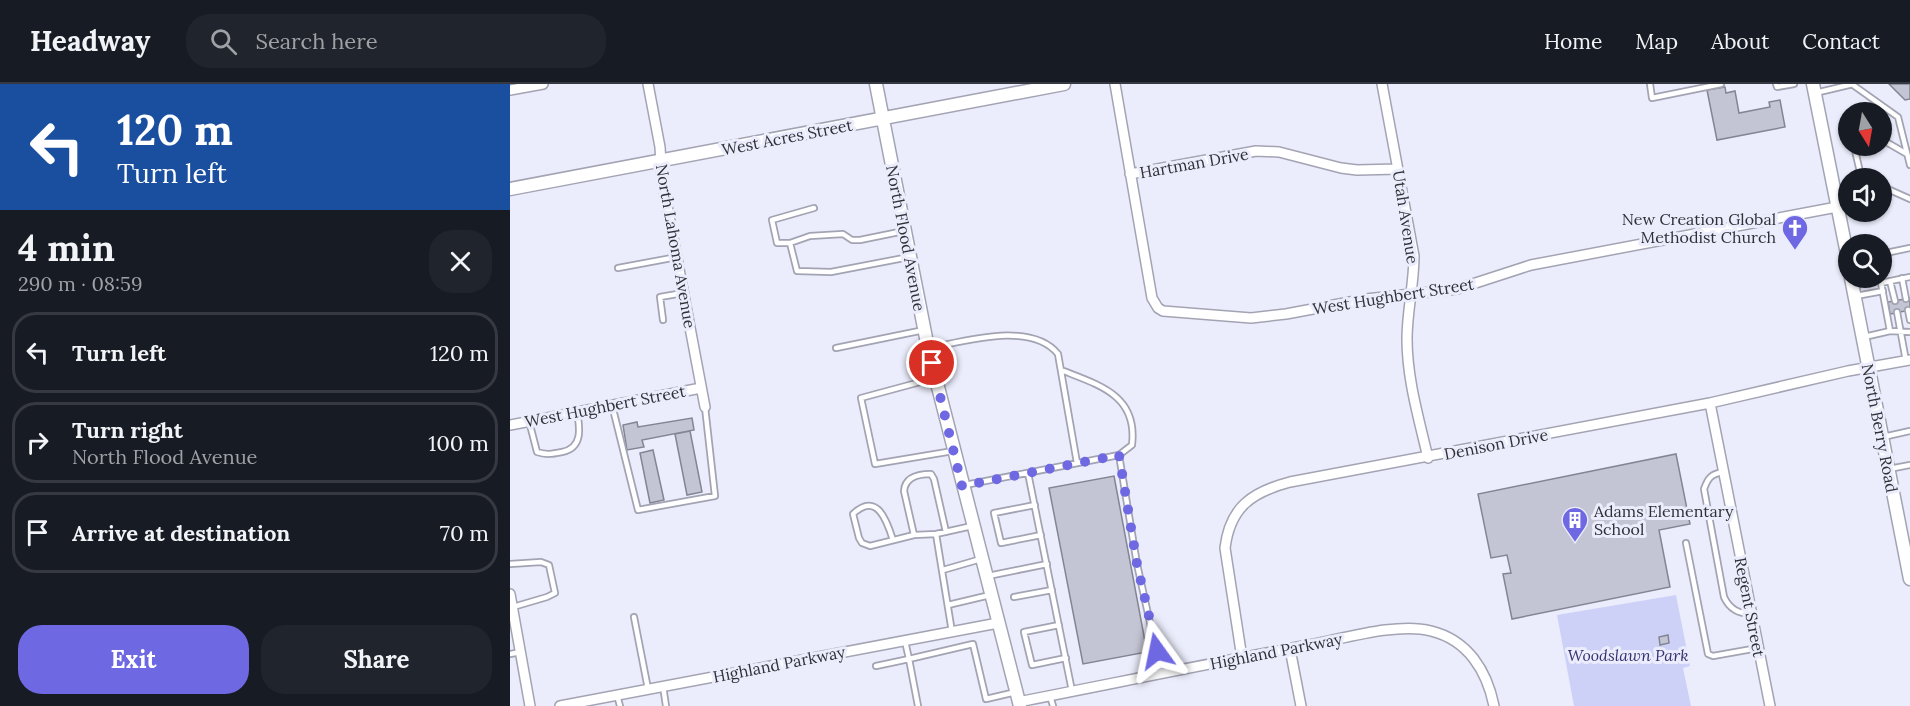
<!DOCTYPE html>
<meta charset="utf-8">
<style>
body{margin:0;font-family:Lora,serif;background:#20242c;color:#f1f3f6;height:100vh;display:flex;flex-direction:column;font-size:22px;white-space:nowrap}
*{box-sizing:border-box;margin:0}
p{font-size:20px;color:#9ea1a6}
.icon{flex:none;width:33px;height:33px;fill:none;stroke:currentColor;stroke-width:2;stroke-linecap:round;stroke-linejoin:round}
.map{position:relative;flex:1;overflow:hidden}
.details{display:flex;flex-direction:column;background:#171b24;width:510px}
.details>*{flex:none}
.banner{background:#1a4fa0;color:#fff;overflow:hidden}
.needle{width:39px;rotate:169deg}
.controls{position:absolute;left:1328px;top:18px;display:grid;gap:12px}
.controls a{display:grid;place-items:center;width:54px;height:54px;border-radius:50%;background:#171b24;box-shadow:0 2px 4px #0004;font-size:30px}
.pin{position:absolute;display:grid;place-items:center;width:51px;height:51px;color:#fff;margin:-26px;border:3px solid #fff;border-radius:50%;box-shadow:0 2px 6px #0007}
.me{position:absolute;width:66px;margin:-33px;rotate:348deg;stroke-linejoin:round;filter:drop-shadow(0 0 4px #0008)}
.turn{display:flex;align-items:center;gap:21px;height:126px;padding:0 18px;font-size:27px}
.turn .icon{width:78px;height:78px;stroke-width:2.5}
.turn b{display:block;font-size:42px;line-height:51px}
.round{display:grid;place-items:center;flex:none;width:63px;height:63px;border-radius:24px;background:#20242c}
.headline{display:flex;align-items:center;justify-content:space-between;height:102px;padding:0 18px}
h1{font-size:36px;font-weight:700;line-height:45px}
.cta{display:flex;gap:12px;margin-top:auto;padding:12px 18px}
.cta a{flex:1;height:69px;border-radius:24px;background:#6f68e3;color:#fff;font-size:24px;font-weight:700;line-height:69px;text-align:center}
.cta a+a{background:#20242c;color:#f1f3f6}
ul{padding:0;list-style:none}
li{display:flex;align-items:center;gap:18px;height:81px;margin:0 12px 9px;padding:0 6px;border:3px solid #363941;border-radius:24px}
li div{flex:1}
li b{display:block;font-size:22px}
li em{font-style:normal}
header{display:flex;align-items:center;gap:36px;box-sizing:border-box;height:84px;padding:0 30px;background:#171b24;border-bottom:2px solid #363941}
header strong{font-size:28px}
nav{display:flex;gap:33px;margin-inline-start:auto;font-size:21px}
.search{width:420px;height:54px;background:#20242c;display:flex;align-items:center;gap:15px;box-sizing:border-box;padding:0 21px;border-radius:24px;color:#9ea1a6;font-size:22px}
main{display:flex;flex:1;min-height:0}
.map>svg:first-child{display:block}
.green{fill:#ced1f7}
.building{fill:#c4c5d4;stroke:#848593;stroke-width:1.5}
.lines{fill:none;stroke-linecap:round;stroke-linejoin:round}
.lane-casing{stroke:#a3a4b3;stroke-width:8}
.street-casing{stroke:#a3a4b3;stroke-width:12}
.secondary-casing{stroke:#a3a4b3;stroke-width:15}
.lane{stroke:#fff;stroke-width:4.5}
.street{stroke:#fff;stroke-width:9}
.secondary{stroke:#fff;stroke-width:12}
.route{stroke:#6f68e3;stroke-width:10;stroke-dasharray:0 18}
.labels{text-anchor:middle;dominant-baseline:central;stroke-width:6;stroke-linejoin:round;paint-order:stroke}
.street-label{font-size:16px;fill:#303137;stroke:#ebedfc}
.poi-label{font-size:16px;fill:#303137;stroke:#ebedfc;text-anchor:end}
.park-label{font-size:16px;font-style:italic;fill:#343170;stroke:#ebedfc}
</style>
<header>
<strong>Headway</strong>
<div class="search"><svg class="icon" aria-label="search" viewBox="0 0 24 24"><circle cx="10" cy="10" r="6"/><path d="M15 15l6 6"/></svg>Search here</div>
<nav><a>Home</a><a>Map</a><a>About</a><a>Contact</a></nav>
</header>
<main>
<section class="details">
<div class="banner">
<div class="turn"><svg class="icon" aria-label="left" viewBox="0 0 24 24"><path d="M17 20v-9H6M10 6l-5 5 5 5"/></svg><div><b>120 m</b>Turn left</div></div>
</div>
<div class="headline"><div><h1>4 min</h1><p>290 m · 08:59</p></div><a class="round"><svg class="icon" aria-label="close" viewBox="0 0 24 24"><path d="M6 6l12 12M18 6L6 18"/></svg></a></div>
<ul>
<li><svg class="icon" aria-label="left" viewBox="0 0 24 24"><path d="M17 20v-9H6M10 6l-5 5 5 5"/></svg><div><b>Turn left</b></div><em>120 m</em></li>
<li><svg class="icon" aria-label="right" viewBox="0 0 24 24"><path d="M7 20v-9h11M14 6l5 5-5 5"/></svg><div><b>Turn right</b><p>North Flood Avenue</p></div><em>100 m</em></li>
<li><svg class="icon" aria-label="arrive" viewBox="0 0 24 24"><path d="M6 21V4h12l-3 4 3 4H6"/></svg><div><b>Arrive at destination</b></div><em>70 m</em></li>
</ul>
<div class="cta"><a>Exit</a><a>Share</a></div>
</section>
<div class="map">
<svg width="1400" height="622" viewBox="0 0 1400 622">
<rect width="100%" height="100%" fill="#ebedfc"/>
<path class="green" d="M 1166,511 L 1180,582 L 1173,584 L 1181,622 L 1064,622 L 1047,531 Z"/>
<path class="building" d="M 1379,0 L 1400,0 L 1400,15 L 1395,16 Z
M 1215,3 L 1216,9 L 1225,7 L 1229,29 L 1260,23 L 1259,18 L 1270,16 L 1275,43 L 1207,56 L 1197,6 Z
M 1400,214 L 1400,226 L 1380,230 L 1378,218 Z
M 182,334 L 184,346 L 132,356 L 134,363 L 117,366 L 113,341 L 127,338 L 128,343 Z
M 180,347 L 192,408 L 177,411 L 165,350 Z
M 143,366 L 154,416 L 140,419 L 130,369 Z
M 1166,370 L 1180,440 L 1149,446 L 1160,503 L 1002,535 L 993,490 L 1001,489 L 997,471 L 981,474 L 968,410 Z
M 604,392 L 637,568 L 573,580 L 539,404 Z
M 1158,551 L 1159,559 L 1150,561 L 1149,553 Z"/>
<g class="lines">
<g class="lane-casing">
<path id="lane" d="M 1140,0 L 1142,14 L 1211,0
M 1266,0 L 1267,3 L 1284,0
M 1343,1 L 1388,33 L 1400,81
M 1305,9 L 1343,0
M 1371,55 L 1397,70
M 1344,62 L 1350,88 L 1360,94
M 1371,102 L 1400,115
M 304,124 L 262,136 L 267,159 L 280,159 L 300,152 L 333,150 L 342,156 L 350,156 L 394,147
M 280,159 L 287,187 L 321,188 L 399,173
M 1371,170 L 1400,164
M 108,184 L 167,173
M 1400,193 L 1371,199 L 1380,247 L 1400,248
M 1392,194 L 1396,215
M 1380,197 L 1385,217
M 1346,212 L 1373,207
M 1398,226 L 1400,236
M 1387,228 L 1396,277
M 153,236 L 150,213 L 173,209
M 1354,253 L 1380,247
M 326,264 L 414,246
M 420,264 C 456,257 521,237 548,270 L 567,379
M 551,286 C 589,301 628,311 622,361 L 609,371
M 425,294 L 351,314 L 365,380 L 443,367
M 102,321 L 128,426 L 205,412 L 195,323
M 19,337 L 27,368 C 36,371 42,370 52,368 C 73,364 70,344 67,328
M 1373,353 L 1400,347
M 1379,385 L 1400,381
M 1213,388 C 1201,390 1198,394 1194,405 L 1214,513 C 1219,524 1229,531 1241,529
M 518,389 L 562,607
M 455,401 L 609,371 L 627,480 L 651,589
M 525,421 L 484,429 L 491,459 L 531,451
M 404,451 L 394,407 C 395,393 408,390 421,390 L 424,395 L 436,448
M 383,456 C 377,437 367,407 343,430 L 349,454 L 352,459 L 360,462 L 404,451 L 426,450
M 1176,459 L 1198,570 L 1203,572 L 1248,564
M 0,480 L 31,478 L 39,481 L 45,509 L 37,513 L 3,523
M 433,486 L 471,475
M 478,492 L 537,480
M 504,513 L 542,506
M 438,521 L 480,511
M 124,533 L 138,605
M 549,541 L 514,548 L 522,581 L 556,574
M 442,548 L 426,450 L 462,442
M 395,557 L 399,575 L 463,560 L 476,615 L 506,608
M 0,570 L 11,568
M 366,582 L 399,575 L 408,622
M 153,602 L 156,622
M 107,611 L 110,622
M 540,612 L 543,622"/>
</g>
<g class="street-casing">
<path id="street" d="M 138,0 L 150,63 L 152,95 L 195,323
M 605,0 L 642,214 L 648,224 L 653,227 L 741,234 L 776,230 L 856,215 L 947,205 L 1021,181 L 1327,123
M 872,0 L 904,172 C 904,200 897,227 897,255 C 897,295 909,335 918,374
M 0,6 L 33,0
M 620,90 L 746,67 L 769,68 L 831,84 L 847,86 L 888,85
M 1200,319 L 1260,622
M 0,341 L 191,304
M 0,510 L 20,622
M 780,565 L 791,622
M 732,574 L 715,464 C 720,423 742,408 780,398 L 1200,319 L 1338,287 L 1400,276
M 508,618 C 605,599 702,579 799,561 C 833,555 887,538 921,547 C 958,556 977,587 984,622
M 50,622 L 488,539"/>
</g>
<g class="secondary-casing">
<path id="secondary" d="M 366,0 L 418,264 L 510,622
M 1303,0 L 1338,175
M 0,105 L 554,0
M 1341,194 L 1400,495"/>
</g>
<use href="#lane" class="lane"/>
<use href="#street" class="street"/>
<use href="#secondary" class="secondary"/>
</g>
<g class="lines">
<path class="route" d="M 422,279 L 452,402 L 609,371 L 627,480 L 647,567"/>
</g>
<defs>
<g id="church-pin" transform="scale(1.35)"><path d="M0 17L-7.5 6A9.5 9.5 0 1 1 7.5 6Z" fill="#6f68e3" stroke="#ebedfc"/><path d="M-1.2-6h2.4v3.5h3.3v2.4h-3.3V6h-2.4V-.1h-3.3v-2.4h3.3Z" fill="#fff"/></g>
<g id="building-pin" transform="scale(1.35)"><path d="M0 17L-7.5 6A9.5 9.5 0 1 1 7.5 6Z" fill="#6f68e3" stroke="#ebedfc"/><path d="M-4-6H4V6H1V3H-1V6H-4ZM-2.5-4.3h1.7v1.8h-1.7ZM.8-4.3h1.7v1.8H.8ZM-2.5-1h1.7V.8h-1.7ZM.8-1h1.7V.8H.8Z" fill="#fff"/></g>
</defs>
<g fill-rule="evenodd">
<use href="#church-pin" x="1285" y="144"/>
<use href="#building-pin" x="1065" y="436"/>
</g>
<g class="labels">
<g class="street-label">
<text transform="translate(277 53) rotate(-11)">West Acres Street</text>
<text transform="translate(684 79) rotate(-10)">Hartman Drive</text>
<text transform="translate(896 133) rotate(81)">Utah Avenue</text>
<text transform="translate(396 154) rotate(79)">North Flood Avenue</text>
<text transform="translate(166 162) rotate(80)">North Lahoma Avenue</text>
<text transform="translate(883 212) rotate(-9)">West Hughbert Street</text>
<text transform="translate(95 322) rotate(-11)">West Hughbert Street</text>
<text transform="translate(1370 344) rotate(79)">North Berry Road</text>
<text transform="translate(986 360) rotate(-11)">Denison Drive</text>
<text transform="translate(1240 523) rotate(79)">Regent Street</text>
<text transform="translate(766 567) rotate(-11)">Highland Parkway</text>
<text transform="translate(269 580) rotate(-11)">Highland Parkway</text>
</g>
<g class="poi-label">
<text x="1266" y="135">New Creation Global<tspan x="1266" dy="18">Methodist Church</tspan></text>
<text x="1084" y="427" text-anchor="start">Adams Elementary<tspan x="1084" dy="18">School</tspan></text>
</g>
<g class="park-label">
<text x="1118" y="571">Woodslawn Park</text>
</g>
</g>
</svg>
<div class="controls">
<a><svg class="needle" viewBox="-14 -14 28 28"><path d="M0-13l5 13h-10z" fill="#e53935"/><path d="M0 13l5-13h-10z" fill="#9ea1a6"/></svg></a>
<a><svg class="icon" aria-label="sound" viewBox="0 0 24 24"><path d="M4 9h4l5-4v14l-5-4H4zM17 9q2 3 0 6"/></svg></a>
<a><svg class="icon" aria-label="search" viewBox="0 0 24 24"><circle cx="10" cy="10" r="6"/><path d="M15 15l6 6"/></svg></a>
</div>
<div class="pin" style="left:422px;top:279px;background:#d93025"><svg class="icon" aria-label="arrive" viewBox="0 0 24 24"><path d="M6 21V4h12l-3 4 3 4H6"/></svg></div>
<svg class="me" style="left:647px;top:567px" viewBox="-20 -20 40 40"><path d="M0-17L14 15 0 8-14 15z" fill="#6f68e3" stroke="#fff" stroke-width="4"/></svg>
</div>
</main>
